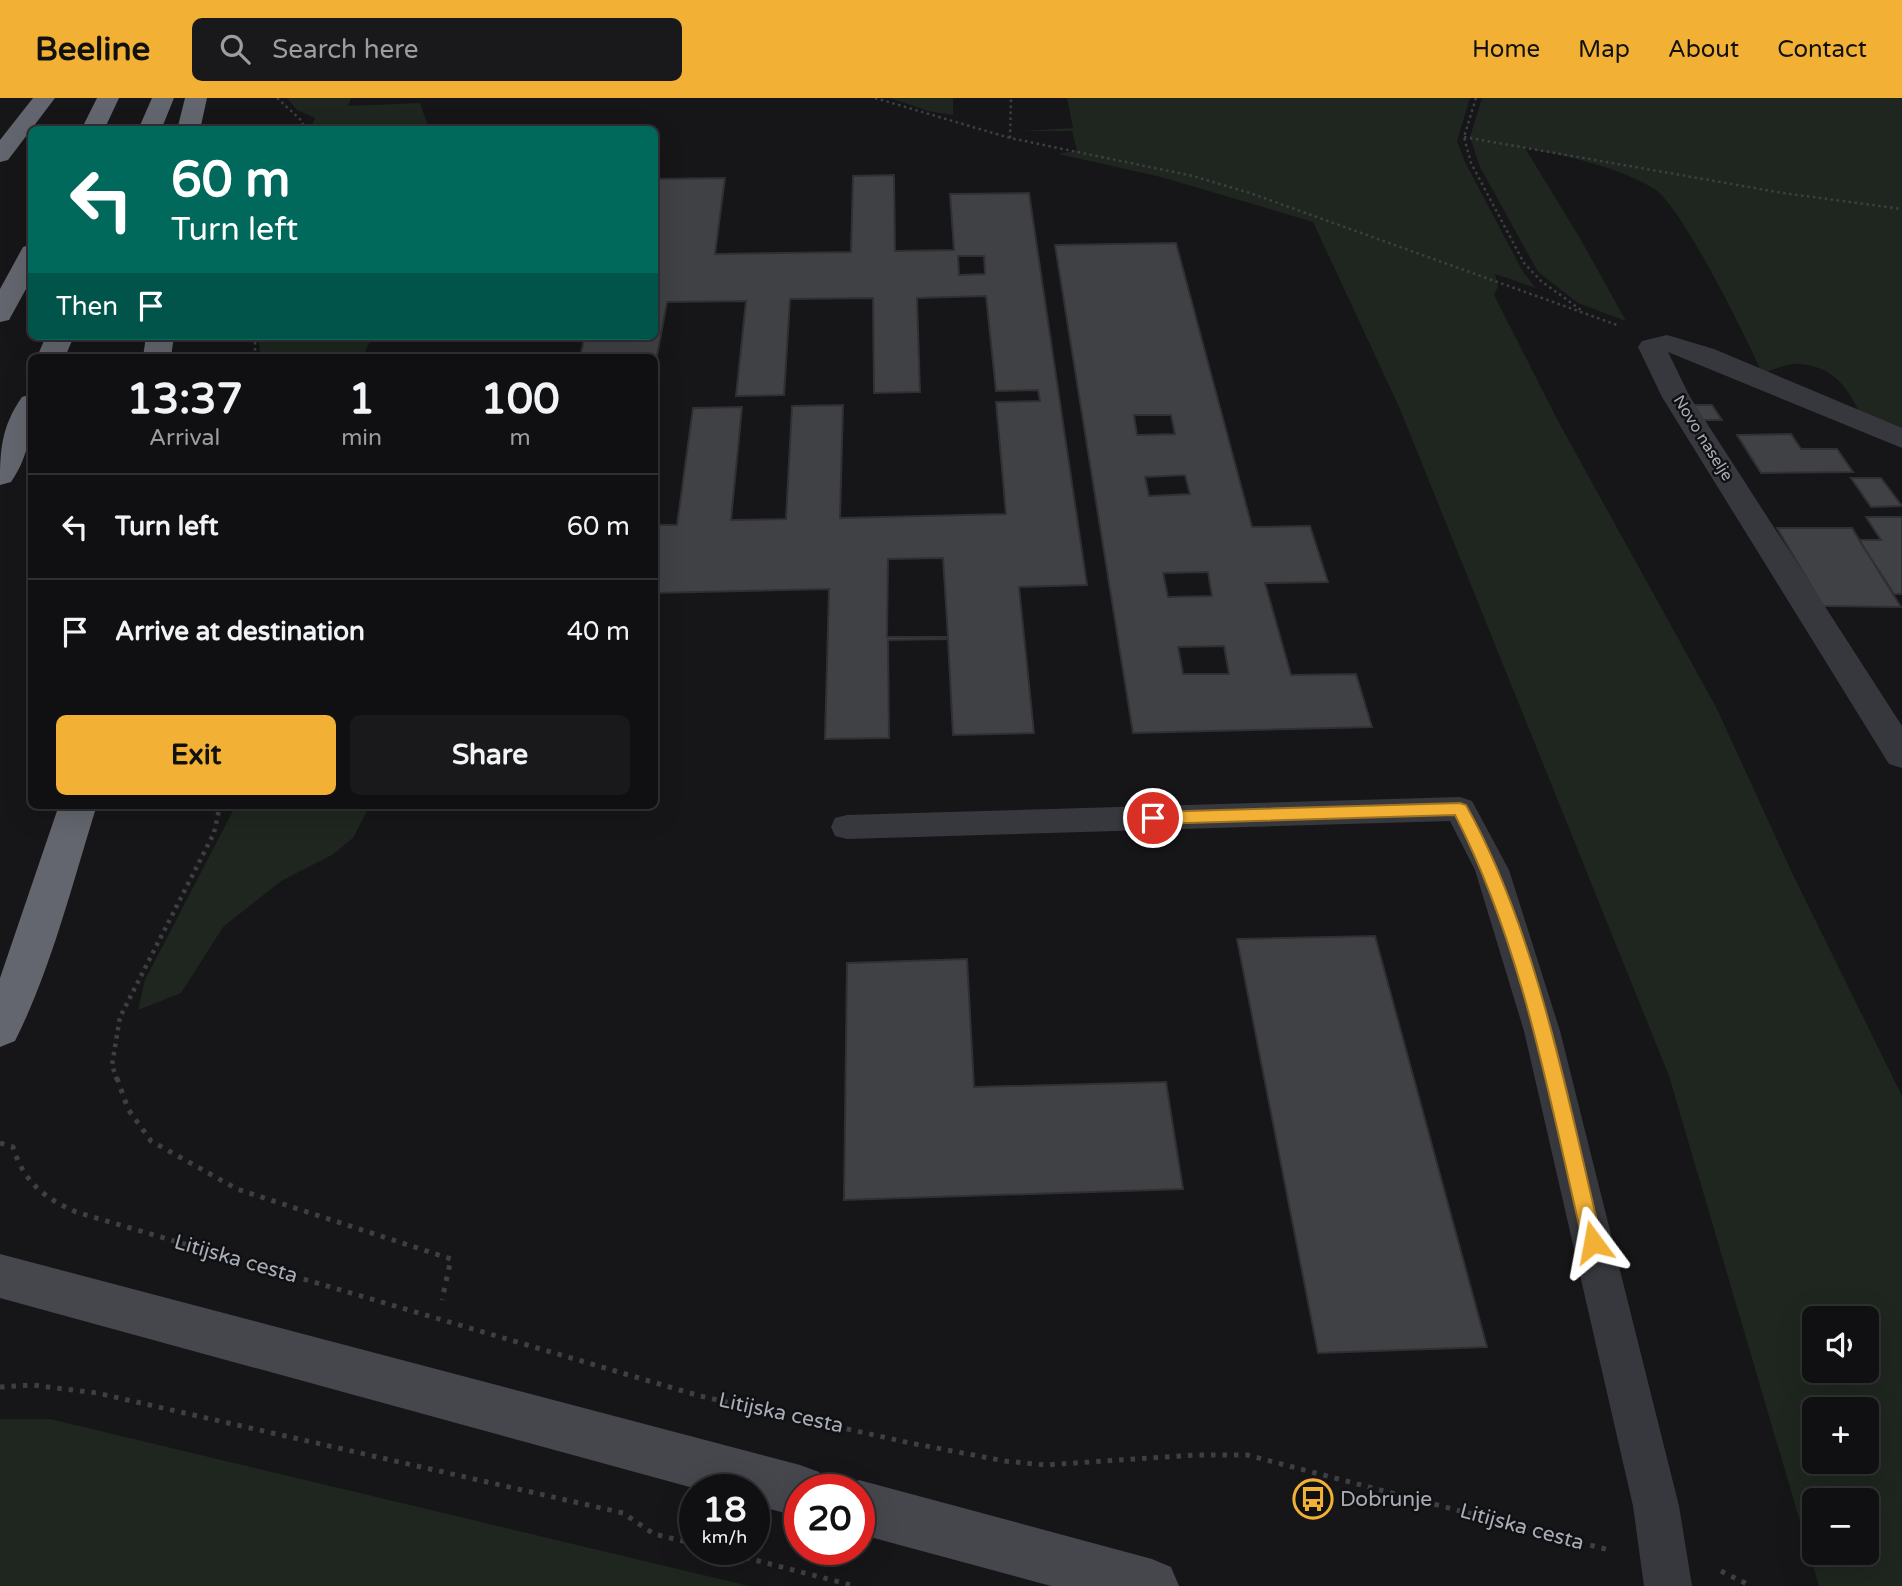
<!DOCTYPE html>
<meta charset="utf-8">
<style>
body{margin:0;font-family:"Varela Round",sans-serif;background:#19191b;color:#f1f3f6;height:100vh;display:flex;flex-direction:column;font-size:26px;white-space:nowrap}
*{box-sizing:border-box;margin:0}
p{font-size:23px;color:#9c9d9f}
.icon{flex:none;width:38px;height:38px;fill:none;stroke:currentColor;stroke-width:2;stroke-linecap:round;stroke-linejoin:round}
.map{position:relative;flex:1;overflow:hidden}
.side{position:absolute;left:28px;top:256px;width:630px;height:455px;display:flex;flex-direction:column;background:#101012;border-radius:10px;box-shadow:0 7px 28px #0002,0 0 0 2px #303032}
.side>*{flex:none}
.hud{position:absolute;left:28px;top:28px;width:630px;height:214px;border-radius:10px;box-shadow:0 7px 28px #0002,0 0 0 2px #303032;background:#00695c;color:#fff;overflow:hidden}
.controls{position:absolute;left:1802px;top:1208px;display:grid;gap:14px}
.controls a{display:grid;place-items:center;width:77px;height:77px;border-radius:10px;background:#101012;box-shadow:0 7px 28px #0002,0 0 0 2px #303032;font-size:35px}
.speed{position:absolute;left:679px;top:1376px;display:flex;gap:14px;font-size:35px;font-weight:700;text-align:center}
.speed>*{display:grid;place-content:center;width:91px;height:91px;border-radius:50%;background:#101012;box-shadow:0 7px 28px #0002,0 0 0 2px #303032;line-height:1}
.speed small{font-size:18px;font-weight:400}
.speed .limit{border:10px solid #d22;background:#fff;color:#111}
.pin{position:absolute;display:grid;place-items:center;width:60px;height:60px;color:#fff;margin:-30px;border:4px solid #fff;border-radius:50%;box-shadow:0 2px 7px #0007}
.me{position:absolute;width:77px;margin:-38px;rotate:347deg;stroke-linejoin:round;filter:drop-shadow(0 0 5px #0008)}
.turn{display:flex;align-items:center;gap:24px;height:147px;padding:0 28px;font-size:32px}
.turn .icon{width:91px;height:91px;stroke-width:2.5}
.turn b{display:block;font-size:49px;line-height:60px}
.then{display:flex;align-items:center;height:66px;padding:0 28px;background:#0003;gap:14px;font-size:26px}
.eta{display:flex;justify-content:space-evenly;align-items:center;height:119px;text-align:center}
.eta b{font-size:42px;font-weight:700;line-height:49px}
.cta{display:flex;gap:14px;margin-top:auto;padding:14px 28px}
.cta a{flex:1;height:80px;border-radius:10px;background:#f2b134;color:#111;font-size:28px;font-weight:700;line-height:80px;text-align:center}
.cta a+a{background:#19191b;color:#f1f3f6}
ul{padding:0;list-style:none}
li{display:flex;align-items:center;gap:21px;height:105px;padding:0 28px;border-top:2px solid #303032}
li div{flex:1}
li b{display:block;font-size:26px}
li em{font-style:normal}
header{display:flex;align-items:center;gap:42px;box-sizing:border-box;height:98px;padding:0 35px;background:#f2b134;color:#111}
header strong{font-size:33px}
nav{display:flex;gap:38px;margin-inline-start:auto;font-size:24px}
.search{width:490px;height:63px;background:#19191b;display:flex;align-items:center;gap:18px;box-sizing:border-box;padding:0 24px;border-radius:10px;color:#9c9d9f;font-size:26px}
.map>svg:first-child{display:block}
.green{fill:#1e261f;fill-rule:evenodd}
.building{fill:#404145;stroke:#303034;stroke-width:2;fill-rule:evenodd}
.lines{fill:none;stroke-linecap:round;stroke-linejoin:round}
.path-far3{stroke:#3d3f44;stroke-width:2.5;stroke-dasharray:2.5 3.5;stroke-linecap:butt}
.path-far2{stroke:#3d3f44;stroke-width:3.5;stroke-dasharray:2.5 4.5;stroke-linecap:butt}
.path-far1{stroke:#3d3f44;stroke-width:4.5;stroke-dasharray:3.5 5;stroke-linecap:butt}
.path{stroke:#3d3f44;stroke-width:5;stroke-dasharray:4.5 7;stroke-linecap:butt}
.lane{fill:#37383d;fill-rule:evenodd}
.street{fill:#37383d;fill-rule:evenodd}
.secondary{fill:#45474d;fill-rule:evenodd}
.highway{fill:#63666e;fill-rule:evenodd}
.route{fill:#f2b134;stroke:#9d7322;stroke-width:2}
.labels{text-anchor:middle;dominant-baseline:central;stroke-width:5;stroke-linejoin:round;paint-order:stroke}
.far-street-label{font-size:16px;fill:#a8adb8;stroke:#111113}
.near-street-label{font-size:21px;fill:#a8adb8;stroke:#111113}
.near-poi-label{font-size:21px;fill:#a8adb8;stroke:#111113;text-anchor:start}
</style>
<header>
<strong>Beeline</strong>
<div class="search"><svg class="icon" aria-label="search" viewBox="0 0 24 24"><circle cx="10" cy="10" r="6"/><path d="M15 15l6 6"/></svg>Search here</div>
<nav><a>Home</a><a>Map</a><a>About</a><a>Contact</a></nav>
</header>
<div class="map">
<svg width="1902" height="1488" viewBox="0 0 1902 1488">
<rect width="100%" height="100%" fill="#161618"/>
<path class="green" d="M 287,0 L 351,0 L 348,8 L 420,5 L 429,31 L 310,31 L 315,20 L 297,12 Z
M 890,0 L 953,0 L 953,17 L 928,13 Z
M 1067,0 L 1470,0 L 1457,43 L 1465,64 L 1523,174 L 1536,190 L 1495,176 L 1498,189 L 1494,197 L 1558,323 L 1716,609 L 1794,779 L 1902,998 L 1902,1488 L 1819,1488 L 1669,978 L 1400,311 L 1313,124 L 1161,79 L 1058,56 L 1077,52 L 1072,33 L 1022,33 L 1073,30 ZM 1815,1220 L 1867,1220 L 1867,1272 L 1815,1272 ZM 1815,1311 L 1867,1311 L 1867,1363 L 1815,1363 ZM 1815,1402 L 1867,1402 L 1867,1454 L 1815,1454 Z
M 1482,0 L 1902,0 L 1902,338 L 1864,324 C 1850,294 1838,270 1801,266 C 1790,264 1774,272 1762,275 C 1747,241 1681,106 1653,90 C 1615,68 1567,58 1525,50 L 1581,142 L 1626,223 L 1578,205 L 1538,174 L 1480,69 L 1470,39 Z
M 258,238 L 372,238 L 363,259 L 261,259 Z
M 236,707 L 370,707 L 353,740 L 332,757 L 281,783 L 223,829 L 181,895 L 138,912 L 145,882 Z
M 0,1321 L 50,1321 L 749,1488 L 0,1488 Z"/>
<path class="building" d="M 894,77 L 895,153 L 954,152 L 950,96 L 1029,95 L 1087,487 L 1019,489 L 1034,635 L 953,637 L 948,541 L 888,542 L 889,640 L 825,641 L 829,491 L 654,495 L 654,427 L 677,427 L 693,310 L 742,309 L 731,422 L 786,421 L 792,308 L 843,307 L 840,420 L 1006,416 L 996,304 L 1040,303 L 1038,292 L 996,293 L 986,198 L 917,200 L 920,294 L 874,295 L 873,200 L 790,201 L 784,297 L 736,298 L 746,203 L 667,204 L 654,274 L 654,259 L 580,259 L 585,238 L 654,238 L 654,81 L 725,80 L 715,156 L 851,154 L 853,78 ZM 958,158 L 984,158 L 985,176 L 959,177 ZM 943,460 L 948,539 L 887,539 L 888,461 Z
M 1176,145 L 1252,429 L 1310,428 L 1328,484 L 1265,485 L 1291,577 L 1356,576 L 1372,629 L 1133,635 L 1055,147 ZM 1134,317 L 1171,317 L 1175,336 L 1137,337 ZM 1185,377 L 1190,396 L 1149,398 L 1145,379 ZM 1208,474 L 1212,498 L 1168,499 L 1163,475 ZM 1224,548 L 1229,576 L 1183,576 L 1178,549 Z
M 1694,307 L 1712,307 L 1722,322 L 1703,322 Z
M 1791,336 L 1801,351 L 1837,351 L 1853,374 L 1761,375 L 1737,337 Z
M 1851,380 L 1881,380 L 1902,408 L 1871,409 Z
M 1866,419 L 1902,419 L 1902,496 L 1894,496 L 1859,442 L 1881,442 Z
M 1777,430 L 1852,430 L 1901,509 L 1823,508 Z
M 1375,838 L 1487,1249 L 1318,1255 L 1237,841 Z
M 967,861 L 974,989 L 1166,984 L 1183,1091 L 844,1102 L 847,865 Z"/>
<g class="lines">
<path class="path-far3" d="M 277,0 L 302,23 L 305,32
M 875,0 L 1010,40 L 1193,78 L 1250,95 L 1617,227
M 1476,0 L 1464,39 L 1471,65 L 1524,165 L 1541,183 L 1581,212
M 1464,39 L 1783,95 L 1902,111
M 1010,40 L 1011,0
M 255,238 L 255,257"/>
<path class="path-far2" d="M 255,255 L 255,259"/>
<path class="path-far1" d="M 117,982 L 112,967 L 120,919 L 214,735 L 220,707"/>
<path class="path" d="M 117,980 L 128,1011 L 151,1043 L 237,1091 L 451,1161 L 442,1202
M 0,1045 L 13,1049 C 23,1083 44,1100 76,1114 L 700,1298 L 910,1345 L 1005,1363 L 1045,1367 L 1196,1357 L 1247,1357 L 1609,1452
M 0,1289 L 32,1287 L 97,1295 L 623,1415 L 654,1436 L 695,1446
M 712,1451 L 855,1488
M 1721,1473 L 1751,1488"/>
<path class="lane" d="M 1460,699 L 1472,703 L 1509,772 L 1560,933 L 1679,1408 L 1692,1488 L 1644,1488 L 1633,1408 L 1524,933 L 1475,772 L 1450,723 L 847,741 L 835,738 L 831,729 L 835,720 L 847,717 Z"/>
<path class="street" d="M 1667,237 L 1714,251 L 1902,330 L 1902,350 L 1668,254 L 1690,299 L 1902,628 L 1902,670 L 1889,666 L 1662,299 L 1638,249 L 1642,243 Z"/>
<path class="secondary" d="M 0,1156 L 800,1367 L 819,1374 L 826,1391 L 800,1391 L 800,1419 L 754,1407 L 754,1391 L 697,1391 L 0,1200 Z
M 859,1382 L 1152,1461 L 1171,1469 L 1179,1488 L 1051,1488 L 859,1436 L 859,1391 L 840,1391 Z"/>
<path class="highway" d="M 33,0 L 55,0 L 8,62 L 0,64 L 0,42 Z
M 97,0 L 119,0 L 104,32 L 81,32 Z
M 152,0 L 174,0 L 161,32 L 138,32 Z
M 185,0 L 207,0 L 200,32 L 177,32 Z
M 32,146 L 32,180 L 9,222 L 0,224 L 0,191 L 23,149 Z
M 46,238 L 74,238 L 65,259 L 37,259 Z
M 146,238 L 174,238 L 171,259 L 143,259 Z
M 32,296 C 32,329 30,357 11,384 L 0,387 C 0,353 1,329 22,299 Z
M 59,707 L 97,707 C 72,786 52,869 15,943 L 0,949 L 0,880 Z"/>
</g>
<path class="route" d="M 1460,705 L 1466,707 C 1537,834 1568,1002 1602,1144 L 1600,1150 L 1593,1153 L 1586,1150 L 1583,1144 C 1549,1000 1523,849 1455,717 L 1153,726 L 1146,720 L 1153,714 Z"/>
<defs>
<g id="bus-ring" transform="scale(2.0125)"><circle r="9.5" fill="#111113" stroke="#f2b134" stroke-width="1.5"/><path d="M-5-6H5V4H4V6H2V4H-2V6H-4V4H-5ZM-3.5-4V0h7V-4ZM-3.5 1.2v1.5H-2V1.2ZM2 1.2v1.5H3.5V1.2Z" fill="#f2b134"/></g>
</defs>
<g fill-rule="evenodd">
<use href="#bus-ring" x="1313" y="1401"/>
</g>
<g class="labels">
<g class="far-street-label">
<text transform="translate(1703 340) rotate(58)">Novo naselje</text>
</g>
<g class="near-street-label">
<text transform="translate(236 1161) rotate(16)">Litijska cesta</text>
<text transform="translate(781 1315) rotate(12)">Litijska cesta</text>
<text transform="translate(1522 1429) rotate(15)">Litijska cesta</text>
</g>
<g class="near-poi-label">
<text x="1340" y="1401">Dobrunje</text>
</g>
</g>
</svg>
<div class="controls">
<a><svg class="icon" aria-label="sound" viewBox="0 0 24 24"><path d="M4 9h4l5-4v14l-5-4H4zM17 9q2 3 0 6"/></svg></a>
<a>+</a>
<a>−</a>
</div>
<div class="speed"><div>18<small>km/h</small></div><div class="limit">20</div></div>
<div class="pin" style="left:1153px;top:720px;background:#d93025"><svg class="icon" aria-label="arrive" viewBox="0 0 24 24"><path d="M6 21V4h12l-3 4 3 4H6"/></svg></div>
<svg class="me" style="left:1593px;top:1144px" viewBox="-20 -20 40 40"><path d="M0-17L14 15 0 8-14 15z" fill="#f2b134" stroke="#fff" stroke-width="4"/></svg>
<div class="hud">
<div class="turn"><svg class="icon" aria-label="left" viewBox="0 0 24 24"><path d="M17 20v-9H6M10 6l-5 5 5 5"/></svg><div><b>60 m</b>Turn left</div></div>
<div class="then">Then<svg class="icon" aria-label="arrive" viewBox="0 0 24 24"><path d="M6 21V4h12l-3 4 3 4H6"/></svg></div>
</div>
<section class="side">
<div class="eta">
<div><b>13:37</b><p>Arrival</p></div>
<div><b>1</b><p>min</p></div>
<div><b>100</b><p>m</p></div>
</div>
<ul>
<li><svg class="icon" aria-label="left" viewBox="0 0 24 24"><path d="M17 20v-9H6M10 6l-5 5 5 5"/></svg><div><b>Turn left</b></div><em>60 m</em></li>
<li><svg class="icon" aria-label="arrive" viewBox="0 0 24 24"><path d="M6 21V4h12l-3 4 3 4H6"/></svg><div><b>Arrive at destination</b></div><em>40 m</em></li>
</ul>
<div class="cta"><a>Exit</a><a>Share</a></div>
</section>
</div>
